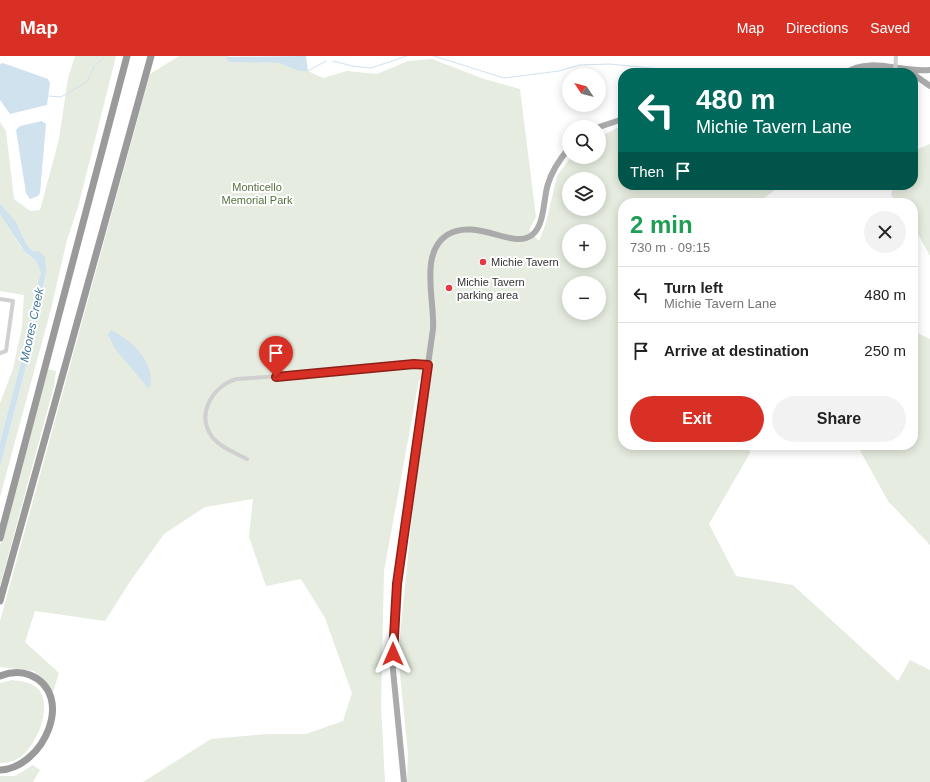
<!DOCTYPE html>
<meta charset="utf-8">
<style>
body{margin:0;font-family:Arial,sans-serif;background:#f2f2f2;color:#222;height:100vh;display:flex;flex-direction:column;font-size:15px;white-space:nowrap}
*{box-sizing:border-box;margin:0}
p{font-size:13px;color:#767676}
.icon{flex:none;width:22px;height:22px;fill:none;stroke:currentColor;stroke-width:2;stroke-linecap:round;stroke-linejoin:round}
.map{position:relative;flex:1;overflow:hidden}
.panel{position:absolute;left:618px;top:142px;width:300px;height:252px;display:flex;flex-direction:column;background:#fff;border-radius:16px;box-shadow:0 2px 10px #0003}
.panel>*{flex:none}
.guide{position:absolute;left:618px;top:12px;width:300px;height:122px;border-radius:16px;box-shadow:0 2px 10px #0003;background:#00695c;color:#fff;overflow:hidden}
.needle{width:26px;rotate:305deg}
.buttons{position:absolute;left:562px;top:12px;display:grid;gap:8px}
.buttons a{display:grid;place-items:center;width:44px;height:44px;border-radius:50%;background:#fff;box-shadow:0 2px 10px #0003;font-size:20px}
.pin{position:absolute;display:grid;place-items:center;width:34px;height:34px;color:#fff;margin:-41px -17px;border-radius:50% 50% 50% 0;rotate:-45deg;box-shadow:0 0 4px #0007}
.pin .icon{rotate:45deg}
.me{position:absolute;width:44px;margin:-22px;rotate:0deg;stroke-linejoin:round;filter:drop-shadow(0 0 3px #0008)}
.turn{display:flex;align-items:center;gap:14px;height:84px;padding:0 12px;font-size:18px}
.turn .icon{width:52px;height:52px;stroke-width:2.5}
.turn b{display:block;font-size:28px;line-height:34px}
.then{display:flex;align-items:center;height:38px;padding:0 12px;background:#0003;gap:8px;font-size:15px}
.round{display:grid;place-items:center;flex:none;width:42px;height:42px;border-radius:21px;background:#f2f2f2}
.summary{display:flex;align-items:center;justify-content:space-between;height:68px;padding:0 12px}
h1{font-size:24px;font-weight:700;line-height:30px;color:#1e9e55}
.action{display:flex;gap:8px;margin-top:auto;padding:8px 12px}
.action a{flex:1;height:46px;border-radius:24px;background:#d93025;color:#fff;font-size:16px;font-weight:700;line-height:46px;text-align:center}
.action a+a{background:#f2f2f2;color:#222}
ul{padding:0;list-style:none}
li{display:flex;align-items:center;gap:12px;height:56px;padding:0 12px;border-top:1px solid #e0e0e0}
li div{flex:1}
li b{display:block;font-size:15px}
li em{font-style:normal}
header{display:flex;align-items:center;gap:24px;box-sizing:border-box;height:56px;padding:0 20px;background:#d93025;color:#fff}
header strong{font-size:19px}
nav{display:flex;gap:22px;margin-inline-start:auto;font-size:14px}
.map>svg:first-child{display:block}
.green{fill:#e6ecdf;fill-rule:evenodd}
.water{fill:#cfe2ee}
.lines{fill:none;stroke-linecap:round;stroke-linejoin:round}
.stream{stroke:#cfe2ee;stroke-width:1}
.street{stroke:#d0d0d0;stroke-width:4}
.primary{stroke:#ababab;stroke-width:6}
.highway{stroke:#9a9a9a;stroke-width:7}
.street-bridge{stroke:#d0d0d0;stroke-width:4}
.route-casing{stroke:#8d1f18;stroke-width:10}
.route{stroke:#d93025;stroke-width:7}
.poi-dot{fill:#e63946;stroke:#fff;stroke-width:1.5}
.labels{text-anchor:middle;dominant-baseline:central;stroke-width:4;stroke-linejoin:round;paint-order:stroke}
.park-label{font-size:11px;fill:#56703f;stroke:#fff}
.poi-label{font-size:11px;fill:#333;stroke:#fff;text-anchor:start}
.water-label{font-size:12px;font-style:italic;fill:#3f7597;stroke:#fff}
</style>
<header>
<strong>Map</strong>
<nav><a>Map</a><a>Directions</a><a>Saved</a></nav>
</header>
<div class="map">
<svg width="930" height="726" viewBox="0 0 930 726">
<rect width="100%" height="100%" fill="#fff"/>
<path class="green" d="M 75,0 L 116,0 L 78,151 L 67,184 L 51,253 L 0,441 L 0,411 L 40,256 L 40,247 L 46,217 L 34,196 L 27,189 L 19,172 L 0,147 L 0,66 L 6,75 L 14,143 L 30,155 L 40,154 L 59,83 L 68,22 Z
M 179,0 L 226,0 L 261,7 L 279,7 L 298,15 L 308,15 L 323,22 L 347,15 L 377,18 L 408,5 L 432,3 L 484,23 L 520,33 L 536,161 L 529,174 L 539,185 L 546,167 L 557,120 L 571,101 L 599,101 L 599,81 L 623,69 L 623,129 L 781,129 L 758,147 L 623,147 L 623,389 L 749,389 L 750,397 L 709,468 L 736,520 L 793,529 L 898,625 L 910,604 L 930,614 L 930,726 L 407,726 L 408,697 L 398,599 L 414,440 L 431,320 L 419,324 L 384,515 L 381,649 L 385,726 L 143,726 L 211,683 L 267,678 L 306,678 L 343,665 L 352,637 L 325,562 L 301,523 L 266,530 L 249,481 L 253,443 L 205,451 L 164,478 L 129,527 L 105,565 L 35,555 L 25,586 L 59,617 L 53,636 L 34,615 L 0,611 L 0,565 L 150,18 ZM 569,123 L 599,123 L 599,153 L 569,153 ZM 569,175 L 599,175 L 599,205 L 569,205 ZM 569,227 L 599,227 L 599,257 L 569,257 Z
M 930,88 L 930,200 L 913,169 L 913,147 L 897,147 L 891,139 L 893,129 L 913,129 L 913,95 Z
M 0,157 L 20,190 L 28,199 L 36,205 L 41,217 L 37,229 L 24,294 L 0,386 L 0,347 L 13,313 L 22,271 L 24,239 L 0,235 Z
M 913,275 L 930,283 L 930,489 L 888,445 L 857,389 L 913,389 Z
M 48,313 L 56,315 L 54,330 L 0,530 L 0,490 Z
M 12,624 C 20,625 32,626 38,633 C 53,649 38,686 23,699 C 16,705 8,707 0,707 L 0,627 Z
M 33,709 L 40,714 L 33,726 L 0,726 L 0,720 L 15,720 Z"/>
<path class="water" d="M 306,0 L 308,15 L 298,15 L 279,7 L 229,6 L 225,1 Z
M 3,7 L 48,23 L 50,27 L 47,49 L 10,58 L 0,44 L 0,8 Z
M 42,65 L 46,68 L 40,137 L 38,140 L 30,143 L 26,137 L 16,74 L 20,70 Z
M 0,147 L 16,166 L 27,189 L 34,196 L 38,195 L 45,201 L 46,217 L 40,247 L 40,256 L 0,411 L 0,386 L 24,294 L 37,229 L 41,217 L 36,205 L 24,195 L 0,158 Z
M 111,274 C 132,284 158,309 149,333 L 115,293 L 108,279 Z"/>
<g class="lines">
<path class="stream" d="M 434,0 L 504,22 L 559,15 L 580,9 L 609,8 L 702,17
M 333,5 L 352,10 L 371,12 L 407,0
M 308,15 L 326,5
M 49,40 L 61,41 L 87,26 L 94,11 L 105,0"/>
<path class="street" d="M 0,243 L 13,245 L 6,295 L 0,297
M 247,403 C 236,397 221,392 213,382 C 195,359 212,331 236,323 L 341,316 L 414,309 L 428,309"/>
<path class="primary" d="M 845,17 C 871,0 900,17 930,14
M 913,18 L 930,30
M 599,71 L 623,63
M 404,726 L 393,614 L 394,562 L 397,528 L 433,273 C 435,245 419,197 447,179 C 476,161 513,194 532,179 C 545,169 543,143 548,128 C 552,114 560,103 569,92"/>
<path class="highway" d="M 0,482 L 127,0
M 0,545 L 151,0
M 0,620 C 10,616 20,615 30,619 C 76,638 44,712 0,714"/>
<path class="street-bridge" d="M 895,17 L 896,0"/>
</g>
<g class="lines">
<g class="route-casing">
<path id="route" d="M 276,321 L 414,308 L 428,309 L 397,528 L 393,598"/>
</g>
<use href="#route" class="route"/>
</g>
<g class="poi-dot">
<circle cx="483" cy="206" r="4"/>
<circle cx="449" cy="232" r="4"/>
</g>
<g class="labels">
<g class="park-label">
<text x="257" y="131">Monticello<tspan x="257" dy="13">Memorial Park</tspan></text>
</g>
<g class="poi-label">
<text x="491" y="206">Michie Tavern</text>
<text x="457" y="226">Michie Tavern<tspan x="457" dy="13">parking area</tspan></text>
</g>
<g class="water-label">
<text transform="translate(32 269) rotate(-78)">Moores Creek</text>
</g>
</g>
</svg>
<div class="buttons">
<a><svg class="needle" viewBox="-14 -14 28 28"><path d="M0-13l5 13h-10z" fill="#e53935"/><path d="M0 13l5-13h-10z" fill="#767676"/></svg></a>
<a><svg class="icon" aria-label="search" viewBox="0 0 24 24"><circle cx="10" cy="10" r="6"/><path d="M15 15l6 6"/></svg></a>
<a><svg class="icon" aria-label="layers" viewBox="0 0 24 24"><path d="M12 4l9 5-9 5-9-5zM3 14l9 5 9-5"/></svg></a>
<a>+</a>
<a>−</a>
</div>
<div class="pin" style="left:276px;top:321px;background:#d93025"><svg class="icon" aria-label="arrive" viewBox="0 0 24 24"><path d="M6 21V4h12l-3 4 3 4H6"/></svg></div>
<svg class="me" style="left:393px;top:598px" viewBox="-20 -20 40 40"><path d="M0-17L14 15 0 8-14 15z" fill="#d93025" stroke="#fff" stroke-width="4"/></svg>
<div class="guide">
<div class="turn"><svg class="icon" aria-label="left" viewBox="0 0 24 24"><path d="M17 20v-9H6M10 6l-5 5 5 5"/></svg><div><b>480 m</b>Michie Tavern Lane</div></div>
<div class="then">Then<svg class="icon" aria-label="arrive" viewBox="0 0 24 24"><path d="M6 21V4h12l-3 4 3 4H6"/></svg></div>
</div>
<section class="panel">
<div class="summary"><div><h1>2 min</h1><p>730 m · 09:15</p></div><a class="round"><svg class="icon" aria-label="close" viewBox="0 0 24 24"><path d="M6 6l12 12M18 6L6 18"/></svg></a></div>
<ul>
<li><svg class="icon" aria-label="left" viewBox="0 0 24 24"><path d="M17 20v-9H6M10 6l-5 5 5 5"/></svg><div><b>Turn left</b><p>Michie Tavern Lane</p></div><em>480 m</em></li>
<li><svg class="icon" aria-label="arrive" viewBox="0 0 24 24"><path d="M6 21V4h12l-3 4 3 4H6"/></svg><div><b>Arrive at destination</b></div><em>250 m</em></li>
</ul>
<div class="action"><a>Exit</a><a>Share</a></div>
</section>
</div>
